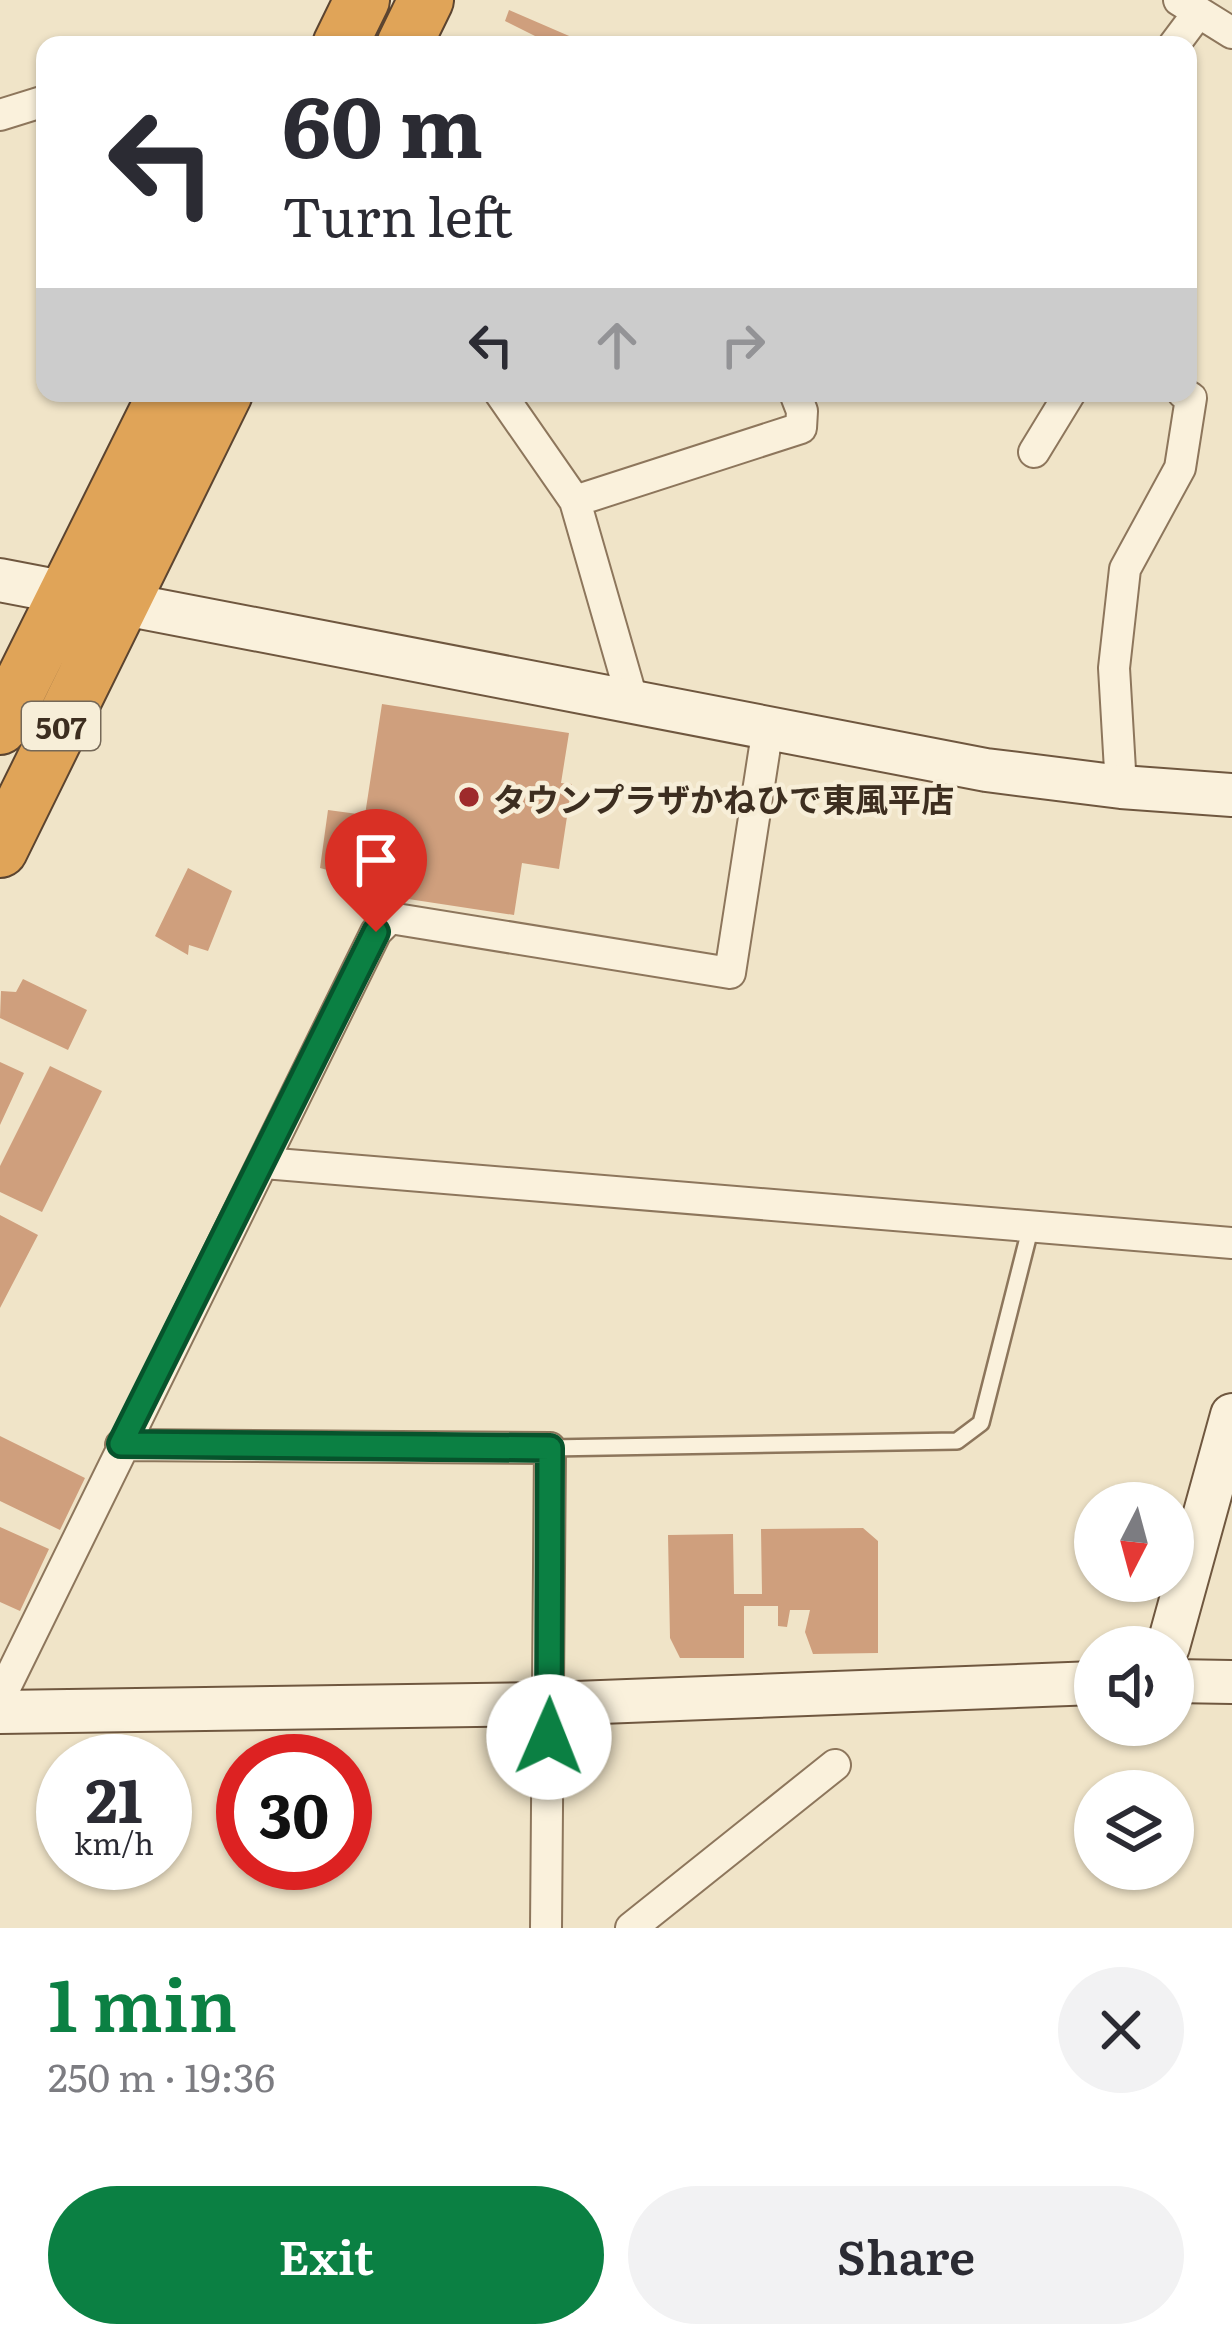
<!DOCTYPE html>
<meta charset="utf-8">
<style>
body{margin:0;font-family:Literata,"Noto Sans JP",serif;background:#f2f2f3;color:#2b2b33;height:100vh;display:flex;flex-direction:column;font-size:45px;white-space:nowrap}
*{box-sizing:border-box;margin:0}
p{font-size:39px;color:#7c7c81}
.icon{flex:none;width:66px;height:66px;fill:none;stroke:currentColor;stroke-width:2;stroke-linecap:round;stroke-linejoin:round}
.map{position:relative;height:1928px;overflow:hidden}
.side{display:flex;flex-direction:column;background:#fff;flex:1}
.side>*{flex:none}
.banner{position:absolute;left:36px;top:36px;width:1161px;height:366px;border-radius:24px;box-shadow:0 3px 9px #0004;background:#fff;color:#2b2b33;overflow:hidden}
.needle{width:78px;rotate:186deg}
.tools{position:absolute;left:1074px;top:1482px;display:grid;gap:24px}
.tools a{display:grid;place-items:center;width:120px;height:120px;border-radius:50%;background:#fff;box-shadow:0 3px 9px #0004;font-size:60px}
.speed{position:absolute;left:36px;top:1734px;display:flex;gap:24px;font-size:60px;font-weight:700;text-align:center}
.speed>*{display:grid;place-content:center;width:156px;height:156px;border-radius:50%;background:#fff;box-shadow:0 3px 9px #0004;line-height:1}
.speed small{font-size:30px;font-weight:400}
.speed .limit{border:18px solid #d22;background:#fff;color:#111}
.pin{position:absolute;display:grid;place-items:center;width:102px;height:102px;color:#fff;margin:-123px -51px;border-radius:50% 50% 50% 0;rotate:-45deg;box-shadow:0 0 12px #0007}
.pin .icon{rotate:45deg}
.me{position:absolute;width:132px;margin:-66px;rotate:1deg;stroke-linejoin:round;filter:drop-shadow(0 0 9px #0008)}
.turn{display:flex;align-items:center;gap:42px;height:252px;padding:0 48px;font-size:54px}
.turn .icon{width:156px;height:156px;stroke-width:2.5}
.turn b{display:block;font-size:84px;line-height:102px}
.lanes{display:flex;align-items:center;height:114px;padding:0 48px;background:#0003;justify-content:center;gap:60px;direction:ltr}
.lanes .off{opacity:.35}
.round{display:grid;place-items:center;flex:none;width:126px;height:126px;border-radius:63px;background:#f2f2f3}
.headline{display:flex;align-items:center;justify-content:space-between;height:204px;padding:0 48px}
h1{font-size:72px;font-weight:600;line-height:90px;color:#0b8043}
.action{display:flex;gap:24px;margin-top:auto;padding:24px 48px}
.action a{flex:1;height:138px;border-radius:72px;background:#0b8043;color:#fff;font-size:48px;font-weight:600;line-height:138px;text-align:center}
.action a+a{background:#f2f2f3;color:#2b2b33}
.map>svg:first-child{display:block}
.building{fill:#cf9f7d}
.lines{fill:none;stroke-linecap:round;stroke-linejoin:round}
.lane-casing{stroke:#8d765c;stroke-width:20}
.street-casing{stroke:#8d765c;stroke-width:34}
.secondary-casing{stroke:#6f573f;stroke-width:46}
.highway-casing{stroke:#5b4430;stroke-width:58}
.lane{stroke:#faf1dc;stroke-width:15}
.street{stroke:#faf1dc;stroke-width:30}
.secondary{stroke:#faf1dc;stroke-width:42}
.highway{stroke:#e0a458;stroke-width:54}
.route-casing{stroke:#07532c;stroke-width:30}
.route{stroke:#0b8043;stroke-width:21}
.poi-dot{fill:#9e2a2b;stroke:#f7eed8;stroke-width:4.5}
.labels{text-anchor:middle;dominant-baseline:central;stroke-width:9;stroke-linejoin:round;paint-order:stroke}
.shield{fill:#f7eed8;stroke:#756857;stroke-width:3}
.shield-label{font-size:30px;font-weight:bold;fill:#3d2e20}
.poi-label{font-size:33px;font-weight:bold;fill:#3d2e20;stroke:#f7eed8;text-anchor:start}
</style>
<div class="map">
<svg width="1232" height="1928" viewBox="0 0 1232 1928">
<rect width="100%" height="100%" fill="#f0e4c8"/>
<path class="building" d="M 509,10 L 590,45 L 538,45 L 541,39 L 505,21 Z
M 382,704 L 569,733 L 561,783 L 572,784 L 559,869 L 522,863 L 514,915 L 382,895 L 384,885 L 320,868 L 328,810 L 365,815 Z
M 188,868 L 232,891 L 208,951 L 189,945 L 188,955 L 155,936 Z
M 23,979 L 87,1010 L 68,1050 L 0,1018 L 1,991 L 16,992 Z
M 0,1062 L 24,1073 L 0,1125 Z
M 50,1066 L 102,1091 L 42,1212 L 0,1192 L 0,1166 Z
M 0,1215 L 38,1235 L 0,1308 Z
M 0,1436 L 85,1478 L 60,1530 L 0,1501 Z
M 0,1527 L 49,1549 L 20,1611 L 0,1602 Z
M 863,1528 L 878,1541 L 878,1653 L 813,1654 L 805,1632 L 810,1610 L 790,1610 L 787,1627 L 778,1626 L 778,1606 L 744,1606 L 744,1658 L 680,1658 L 670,1638 L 668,1535 L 733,1534 L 734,1594 L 762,1594 L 761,1529 Z"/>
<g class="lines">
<g class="lane-casing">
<path id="lane" d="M 550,1448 L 957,1441 L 981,1423 L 1031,1226"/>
</g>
<g class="street-casing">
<path id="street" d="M 1179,0 L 1232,33
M 1174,45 L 1198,13
M 0,115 L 45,101
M 500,393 L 575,501 L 632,699
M 1034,452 L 1070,393
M 575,501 L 801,428 L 802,411 L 795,393
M 1121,787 L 1114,668 L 1125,569 L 1180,468 L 1191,398 L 1183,393
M 264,1163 L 1232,1243
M 121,1445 L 550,1448 L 546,1928
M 0,1698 L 376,932 L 390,918 L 730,973 L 768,727
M 631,1928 L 835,1765"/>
</g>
<g class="secondary-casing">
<path id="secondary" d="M 0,580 L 986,770 L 1121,787 L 1232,795
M 1168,1647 L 1232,1415
M 1173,1681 L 1232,1682
M 0,1712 L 549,1704 L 1095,1683"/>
</g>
<g class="highway-casing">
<path id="highway" d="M 340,45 L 362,0
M 404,45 L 426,0
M 0,727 L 166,393
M 0,850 L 225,393"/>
</g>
<use href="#lane" class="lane"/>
<use href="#street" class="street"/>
<use href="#secondary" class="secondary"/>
<use href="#highway" class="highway"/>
</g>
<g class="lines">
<g class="route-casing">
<path id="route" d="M 376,932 L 121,1444 L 550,1448 L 549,1737"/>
</g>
<use href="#route" class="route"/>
</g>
<circle class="poi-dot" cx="469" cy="797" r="12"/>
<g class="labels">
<rect class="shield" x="22" y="702" width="78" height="48" rx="9"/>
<g class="shield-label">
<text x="61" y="726">507</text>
</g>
<g class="poi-label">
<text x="493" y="797">タウンプラザかねひで東風平店</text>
</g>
</g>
</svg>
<div class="tools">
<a><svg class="needle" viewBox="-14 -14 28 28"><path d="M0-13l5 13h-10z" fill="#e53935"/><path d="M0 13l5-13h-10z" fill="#7c7c81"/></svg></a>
<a><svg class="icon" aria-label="sound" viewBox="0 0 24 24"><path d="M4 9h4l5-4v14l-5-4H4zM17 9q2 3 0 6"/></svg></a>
<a><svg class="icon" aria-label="layers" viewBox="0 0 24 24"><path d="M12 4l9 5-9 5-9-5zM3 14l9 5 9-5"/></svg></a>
</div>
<div class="speed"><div>21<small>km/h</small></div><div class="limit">30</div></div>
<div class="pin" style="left:376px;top:932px;background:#d93025"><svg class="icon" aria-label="arrive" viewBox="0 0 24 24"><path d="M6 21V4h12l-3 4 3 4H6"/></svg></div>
<svg class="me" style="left:549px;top:1737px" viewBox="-20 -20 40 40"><circle r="19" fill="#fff"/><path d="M0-13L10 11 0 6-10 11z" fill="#0b8043"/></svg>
<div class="banner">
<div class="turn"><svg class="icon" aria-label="left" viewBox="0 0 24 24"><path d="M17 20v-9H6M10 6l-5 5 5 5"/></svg><div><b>60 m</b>Turn left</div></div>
<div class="lanes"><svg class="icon" aria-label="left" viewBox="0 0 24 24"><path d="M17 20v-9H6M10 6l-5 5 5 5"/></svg><svg class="icon off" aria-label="ahead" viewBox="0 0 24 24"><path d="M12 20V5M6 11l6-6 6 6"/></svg><svg class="icon off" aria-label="right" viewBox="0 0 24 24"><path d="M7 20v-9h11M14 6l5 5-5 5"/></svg></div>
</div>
</div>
<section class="side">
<div class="headline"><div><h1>1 min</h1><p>250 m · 19:36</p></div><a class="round"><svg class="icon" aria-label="close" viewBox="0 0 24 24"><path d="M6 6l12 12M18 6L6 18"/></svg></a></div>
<div class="action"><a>Exit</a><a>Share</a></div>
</section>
